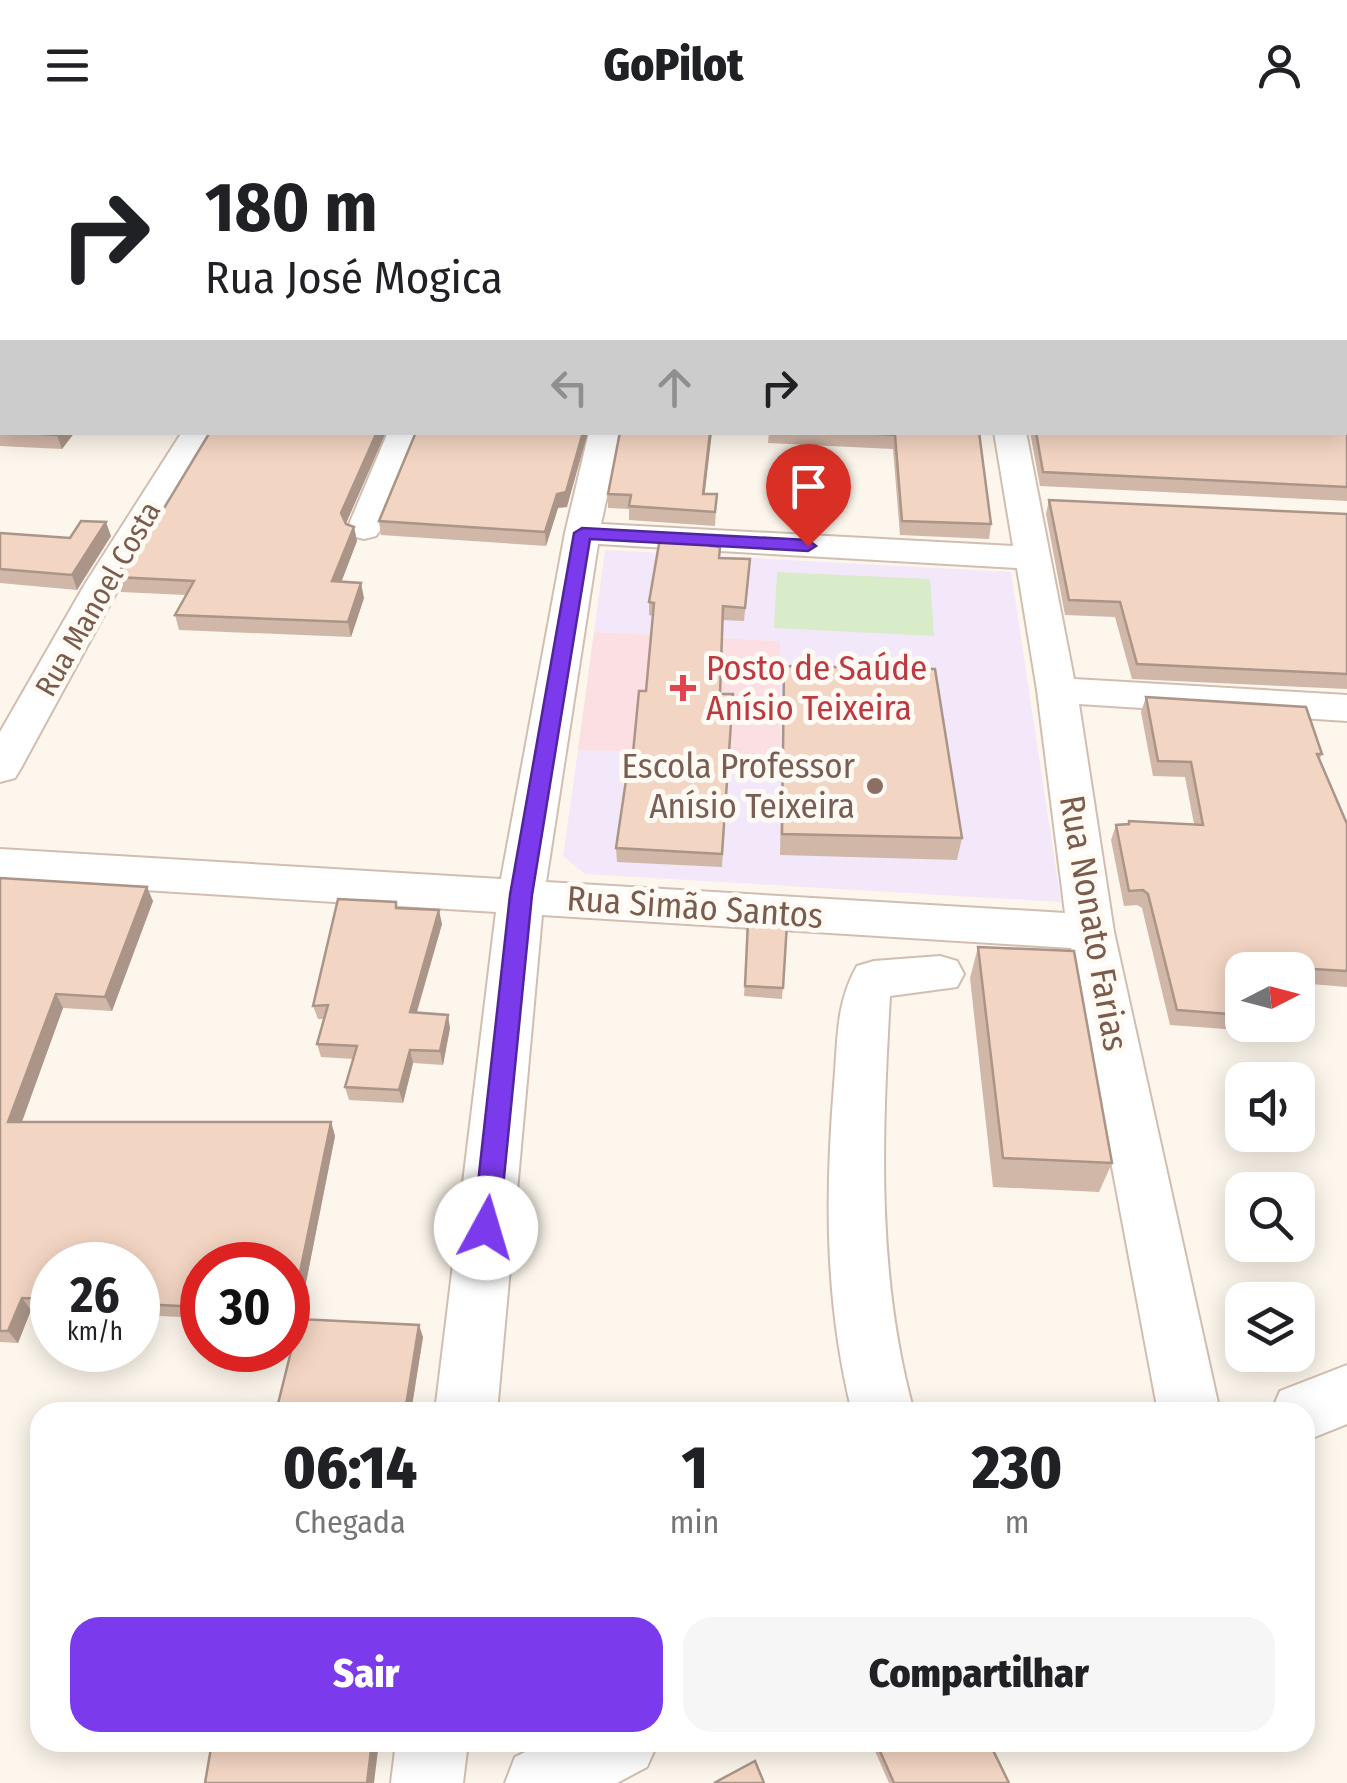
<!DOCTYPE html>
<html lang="pt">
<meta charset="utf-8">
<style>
body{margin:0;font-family:"Fira Sans Condensed",sans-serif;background:#f6f6f6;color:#202124;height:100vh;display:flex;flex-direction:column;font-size:38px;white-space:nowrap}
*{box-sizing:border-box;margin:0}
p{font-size:32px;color:#757577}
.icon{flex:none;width:55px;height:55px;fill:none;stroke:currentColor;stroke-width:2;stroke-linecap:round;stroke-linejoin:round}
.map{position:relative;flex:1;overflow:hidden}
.side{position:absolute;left:30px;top:1272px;width:1285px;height:350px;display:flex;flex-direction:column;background:#fff;border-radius:30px;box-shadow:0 5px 25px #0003}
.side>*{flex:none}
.banner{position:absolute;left:0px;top:0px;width:1348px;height:305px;box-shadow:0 5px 25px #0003;background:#fff;color:#202124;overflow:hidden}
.needle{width:65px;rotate:84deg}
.tools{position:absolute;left:1225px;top:822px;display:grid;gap:20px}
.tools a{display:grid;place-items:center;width:90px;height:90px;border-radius:20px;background:#fff;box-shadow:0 5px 25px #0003;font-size:50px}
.speed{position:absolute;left:30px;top:1112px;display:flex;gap:20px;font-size:50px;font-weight:700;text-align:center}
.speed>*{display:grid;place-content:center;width:130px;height:130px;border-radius:50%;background:#fff;box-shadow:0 5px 25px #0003;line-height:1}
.speed small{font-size:25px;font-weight:400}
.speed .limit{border:15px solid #d22;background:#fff;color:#111}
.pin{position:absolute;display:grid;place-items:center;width:85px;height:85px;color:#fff;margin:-102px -42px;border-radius:50% 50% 50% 0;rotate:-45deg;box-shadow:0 0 10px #0007}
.pin .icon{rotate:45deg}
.me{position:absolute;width:110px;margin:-55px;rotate:6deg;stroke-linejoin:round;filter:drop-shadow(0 0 8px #0008)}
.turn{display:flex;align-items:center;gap:35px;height:210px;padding:0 40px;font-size:45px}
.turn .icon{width:130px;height:130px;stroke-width:2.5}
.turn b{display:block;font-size:70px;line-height:85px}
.lanes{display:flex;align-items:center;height:95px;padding:0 40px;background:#0003;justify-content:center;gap:50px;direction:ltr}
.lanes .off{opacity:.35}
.eta{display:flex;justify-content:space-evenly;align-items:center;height:170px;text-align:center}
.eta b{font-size:60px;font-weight:800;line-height:70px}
.primary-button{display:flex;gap:20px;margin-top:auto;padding:20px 40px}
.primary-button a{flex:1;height:115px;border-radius:30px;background:#7c3aed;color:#fff;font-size:40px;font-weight:800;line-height:115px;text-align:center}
.primary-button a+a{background:#f6f6f6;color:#202124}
header{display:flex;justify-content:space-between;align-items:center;height:130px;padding:0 40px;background:#fff;font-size:45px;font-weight:800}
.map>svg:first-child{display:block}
.education{fill:#f3e8fa}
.medical{fill:#fbdfe3}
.green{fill:#d8ecc9}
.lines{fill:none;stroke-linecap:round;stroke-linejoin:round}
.minor-casing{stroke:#d1beb0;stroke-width:4}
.minor{fill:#fff;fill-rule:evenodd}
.wall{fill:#d1b7a8}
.shaded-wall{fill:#aa9588}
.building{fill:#f3d5c3;stroke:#aa9588;stroke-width:2.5}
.route{fill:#7c3aed;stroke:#51269a;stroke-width:2.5}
.health-dot{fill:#e0444e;stroke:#fffaf3;stroke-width:4}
.education-dot{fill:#8d6e63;stroke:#fffaf3;stroke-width:4}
.labels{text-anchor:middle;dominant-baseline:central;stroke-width:10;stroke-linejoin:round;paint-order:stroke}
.far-street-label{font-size:30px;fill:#7a5c4d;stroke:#fffaf3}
.health-label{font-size:35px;fill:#be3a42;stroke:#fffaf3;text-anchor:start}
.education-label{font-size:35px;fill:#785e54;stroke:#fffaf3;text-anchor:end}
.street-label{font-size:35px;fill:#7a5c4d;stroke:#fffaf3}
</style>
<header><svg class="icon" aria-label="menu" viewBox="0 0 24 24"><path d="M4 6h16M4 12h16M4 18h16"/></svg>GoPilot<svg class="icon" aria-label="person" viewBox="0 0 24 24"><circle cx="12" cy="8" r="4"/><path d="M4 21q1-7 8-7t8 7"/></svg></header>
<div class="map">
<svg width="1347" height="1653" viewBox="0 0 1347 1653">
<rect width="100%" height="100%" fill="#fdf6ec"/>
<path class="education" d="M 605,420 L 1011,442 L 1061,772 L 585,744 L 563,726 L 578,620 L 780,624 L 779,511 L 594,502 Z"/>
<path class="medical" d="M 594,502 L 780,511 L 780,625 L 578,620 Z"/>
<path class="green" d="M 777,442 L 930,449 L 934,506 L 774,498 Z"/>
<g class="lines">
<g class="minor-casing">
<path id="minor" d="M 939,0 L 961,0 L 962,2 L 940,2 Z
M 0,186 L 2,186 L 2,202 L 0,202 Z
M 182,302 L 213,302 L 121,454 L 21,638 L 15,648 L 0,652 L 0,602 L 85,454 Z
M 388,302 L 420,302 L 381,399 L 376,406 L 364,409 L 352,406 L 347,399 Z
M 589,302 L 621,302 L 601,394 L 1013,416 L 994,302 L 1026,302 L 1074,549 L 1347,565 L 1347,591 L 1079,574 L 1114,802 L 1220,1282 L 1158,1282 L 1071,818 L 542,785 L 497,1282 L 435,1282 L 496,782 L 0,751 L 0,719 L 501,749 L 565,403 ZM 598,414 L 1017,438 L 1037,560 L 1065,783 L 546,752 Z
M 940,826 L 957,831 L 964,844 L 957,857 L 890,866 C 882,1008 876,1144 914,1282 L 852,1282 C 825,1174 825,1066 834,955 C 838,911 835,875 857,836 L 874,831 Z
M 1347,1235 L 1347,1294 L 1305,1311 L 1305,1282 L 1271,1282 L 1280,1261 Z
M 396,1612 L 468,1612 L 463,1653 L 391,1653 Z
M 545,1612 L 658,1612 L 647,1637 L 617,1653 L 505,1653 L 515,1627 Z"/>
</g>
<use href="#minor" class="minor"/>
</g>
<path class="wall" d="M 1034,0 L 1347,0 L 1347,371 L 1040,356 L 1030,302 L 1345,302 L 1345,2 L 1034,2 Z
M 0,246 L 75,302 L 62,319 L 0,316 Z
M 210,302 L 386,302 L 346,393 L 354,397 L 357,411 L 341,452 L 364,468 L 351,507 L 179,500 L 175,485 L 186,465 L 121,462 L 116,447 L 155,393 Z
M 620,302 L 712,302 L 704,364 L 717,364 L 715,396 L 629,390 L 629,379 L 608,378 L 608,364 Z
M 769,302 L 979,302 L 991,394 L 989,409 L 900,405 L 893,319 L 768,313 Z
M 1049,370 L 1347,384 L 1347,559 L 1132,549 L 1115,487 L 1065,485 L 1046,384 Z
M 567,377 L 558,378 L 546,416 L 381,405 L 379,391 Z
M 0,403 L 70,408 L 111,406 L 77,460 L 0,453 Z
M 711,416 L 720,417 L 720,428 L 750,429 L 744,491 L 723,490 L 720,564 L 733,564 L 722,737 L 617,732 L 616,718 L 646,561 L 653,486 L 649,485 L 649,472 Z
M 784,536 L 962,708 L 957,730 L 780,725 Z
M 1146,567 L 1322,624 L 1319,630 L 1347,694 L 1347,857 L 1298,853 L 1298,840 L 1242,840 L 1242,895 L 1270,895 L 1266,902 L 1170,895 L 1142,778 L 1137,775 L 1124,776 L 1111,710 L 1116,695 L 1128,694 L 1129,691 L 1194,694 L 1185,647 L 1153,646 L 1141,582 Z
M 0,748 L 153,771 L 112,881 L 63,878 L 22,992 L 331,992 L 335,1006 L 298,1193 L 423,1207 L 411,1282 L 298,1193 L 288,1193 L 288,1135 L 202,1135 L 202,1188 L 138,1185 L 138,1135 L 52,1135 L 52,1181 L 31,1180 L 18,1213 L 0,1212 Z
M 396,772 L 398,778 L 442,794 L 417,882 L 450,898 L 443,935 L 413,933 L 403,973 L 349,970 L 345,957 L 353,929 L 321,927 L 317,914 L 324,889 L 318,889 L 313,876 Z
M 748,791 L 787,793 L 782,869 L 744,866 Z
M 978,817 L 1112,1033 L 1099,1062 L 993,1057 L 970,848 Z
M 871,1612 L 989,1612 L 1009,1653 L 889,1653 Z"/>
<path class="shaded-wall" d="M 59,302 L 75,302 L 62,319 L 57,305 Z
M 377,302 L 386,302 L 344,398 L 341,383 Z
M 583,302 L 588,302 L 567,377 L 558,378 L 546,416 L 545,402 L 557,364 Z
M 710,302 L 712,302 L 703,378 L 703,364 Z
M 106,392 L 111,406 L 77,460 L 72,445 Z
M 354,397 L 357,411 L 336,466 L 332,451 Z
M 361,453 L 364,468 L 351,507 L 348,492 Z
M 147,757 L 153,771 L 112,881 L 105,867 Z
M 439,780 L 442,794 L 413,895 L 410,882 Z
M 56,864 L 63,878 L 17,1005 L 8,992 Z
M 448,885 L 450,898 L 443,935 L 440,921 Z
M 410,920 L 413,933 L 403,973 L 399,960 Z
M 331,992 L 335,1006 L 298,1193 L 292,1181 Z
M 22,1168 L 31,1180 L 18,1213 L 8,1201 Z
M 419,1195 L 423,1207 L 411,1282 L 405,1282 Z
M 372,1612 L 379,1612 L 374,1653 L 367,1653 Z"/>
<path class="building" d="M 0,0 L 536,0 L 537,2 L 2,2 L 2,169 L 0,171 Z
M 569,0 L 937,0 L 937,2 L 568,2 Z
M 1037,0 L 1347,0 L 1347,357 L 1043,342 L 1036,302 L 1345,302 L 1345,2 L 1037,2 Z
M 0,246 L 2,246 L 2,302 L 0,302 Z
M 7,302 L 59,302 L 57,305 Z
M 210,302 L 377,302 L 341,383 L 346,394 L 354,397 L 332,451 L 361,453 L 348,492 L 175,485 L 194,451 L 116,447 L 149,393 L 155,393 Z
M 416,302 L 583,302 L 566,362 L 557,364 L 545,402 L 379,391 Z
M 620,302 L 710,302 L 703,364 L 717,364 L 715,382 L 629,376 L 631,365 L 608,364 Z
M 848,302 L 979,302 L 991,394 L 902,391 L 895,305 Z
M 1049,370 L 1347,384 L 1347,544 L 1137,534 L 1120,472 L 1069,470 Z
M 81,391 L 106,392 L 72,445 L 0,439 L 0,403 L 70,408 Z
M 660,408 L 711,411 L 710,416 L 720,417 L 719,428 L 750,429 L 745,478 L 723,476 L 720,564 L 733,564 L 722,724 L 616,718 L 630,623 L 633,623 L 639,561 L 646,561 L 654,473 L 649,472 Z
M 784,536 L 935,539 L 962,708 L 782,704 Z
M 1146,567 L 1306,577 L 1322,624 L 1317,624 L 1347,694 L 1347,841 L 1263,836 L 1264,840 L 1242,840 L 1242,885 L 1177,880 L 1148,764 L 1143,760 L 1129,761 L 1116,695 L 1129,694 L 1129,691 L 1203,695 L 1191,632 L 1158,631 Z
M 0,748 L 147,757 L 105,867 L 56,864 L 8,992 L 331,992 L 292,1181 L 288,1181 L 288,1135 L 202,1135 L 202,1177 L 138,1174 L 138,1135 L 52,1135 L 52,1169 L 22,1168 L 8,1201 L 0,1201 Z
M 338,769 L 396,772 L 396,778 L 439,780 L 410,882 L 448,885 L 440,921 L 410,920 L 399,960 L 345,957 L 357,916 L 317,914 L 328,875 L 313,876 Z
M 748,791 L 787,793 L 783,858 L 745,856 Z
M 978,817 L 1074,821 L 1112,1033 L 1003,1028 Z
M 299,1189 L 419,1195 L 405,1282 L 276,1282 Z
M 212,1612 L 372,1612 L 367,1653 L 205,1653 Z
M 876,1612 L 989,1612 L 1009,1653 L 894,1653 Z
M 755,1631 L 764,1653 L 714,1653 Z"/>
<path class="route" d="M 582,398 L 808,410 L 816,416 L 808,421 L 590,409 L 532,765 L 499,1098 L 495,1106 L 486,1110 L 477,1106 L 473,1098 L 510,765 L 574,403 Z"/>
<path class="health-dot" d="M678 543h10v10h10v10h-10v10h-10v-10h-10v-10h10z"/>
<circle class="education-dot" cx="875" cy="656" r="10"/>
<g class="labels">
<g class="far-street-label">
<text transform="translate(98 469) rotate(-60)">Rua Manoel Costa</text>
</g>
<g class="health-label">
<text x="706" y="538">Posto de Saúde<tspan x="706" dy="40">Anísio Teixeira</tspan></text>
</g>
<g class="education-label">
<text x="855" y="636">Escola Professor<tspan x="855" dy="40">Anísio Teixeira</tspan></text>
</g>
<g class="street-label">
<text transform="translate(695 777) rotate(4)">Rua Simão Santos</text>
<text transform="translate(1094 793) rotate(80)">Rua Nonato Farias</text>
</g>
</g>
</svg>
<div class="tools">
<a><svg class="needle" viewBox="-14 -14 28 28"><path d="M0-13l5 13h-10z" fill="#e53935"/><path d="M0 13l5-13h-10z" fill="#757577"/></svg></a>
<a><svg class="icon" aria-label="sound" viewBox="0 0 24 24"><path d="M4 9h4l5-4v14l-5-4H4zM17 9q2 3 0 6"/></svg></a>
<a><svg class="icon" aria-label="search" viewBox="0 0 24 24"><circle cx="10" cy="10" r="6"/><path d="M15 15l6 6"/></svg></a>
<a><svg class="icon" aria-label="layers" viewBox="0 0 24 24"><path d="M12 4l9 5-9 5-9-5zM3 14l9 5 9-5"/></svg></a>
</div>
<div class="speed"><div>26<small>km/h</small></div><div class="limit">30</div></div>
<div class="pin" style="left:808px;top:416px;background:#d93025"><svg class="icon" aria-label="arrive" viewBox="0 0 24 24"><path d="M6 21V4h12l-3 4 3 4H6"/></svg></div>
<svg class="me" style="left:486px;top:1098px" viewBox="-20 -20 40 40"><circle r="19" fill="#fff"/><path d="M0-13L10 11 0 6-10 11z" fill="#7c3aed"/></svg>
<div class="banner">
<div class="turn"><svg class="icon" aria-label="right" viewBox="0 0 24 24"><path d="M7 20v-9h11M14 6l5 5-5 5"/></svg><div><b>180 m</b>Rua José Mogica</div></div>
<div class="lanes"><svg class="icon off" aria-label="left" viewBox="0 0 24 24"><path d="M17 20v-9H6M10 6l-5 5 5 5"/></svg><svg class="icon off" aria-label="ahead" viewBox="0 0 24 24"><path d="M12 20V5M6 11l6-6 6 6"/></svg><svg class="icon" aria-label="right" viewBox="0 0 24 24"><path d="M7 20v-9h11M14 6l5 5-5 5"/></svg></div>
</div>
<section class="side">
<div class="eta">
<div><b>06:14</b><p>Chegada</p></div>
<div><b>1</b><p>min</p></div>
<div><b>230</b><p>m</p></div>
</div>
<div class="primary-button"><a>Sair</a><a>Compartilhar</a></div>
</section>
</div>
